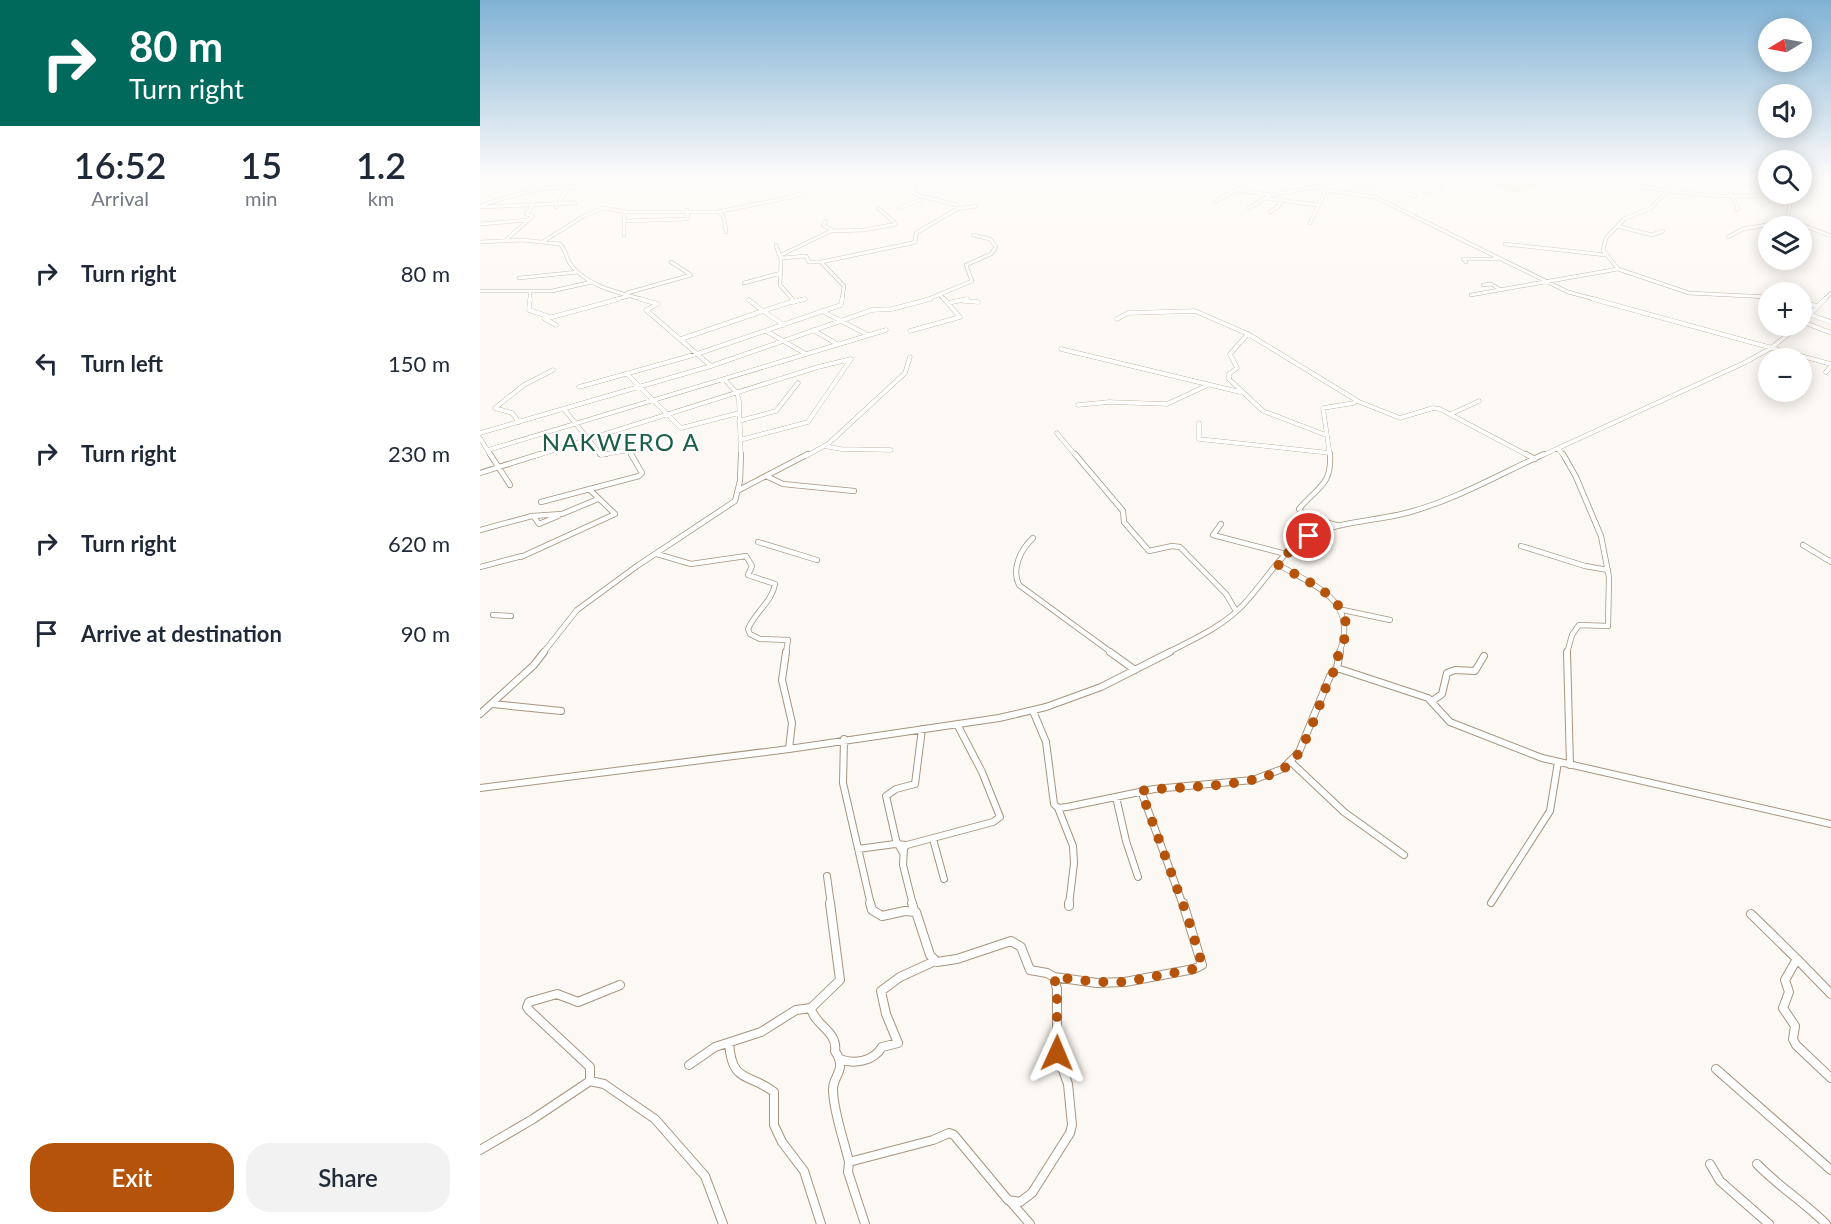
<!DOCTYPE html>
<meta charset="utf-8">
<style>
body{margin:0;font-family:Lato,sans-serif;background:#f2f2f3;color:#1f2937;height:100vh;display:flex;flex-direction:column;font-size:22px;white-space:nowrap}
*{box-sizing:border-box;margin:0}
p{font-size:20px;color:#747a83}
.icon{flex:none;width:33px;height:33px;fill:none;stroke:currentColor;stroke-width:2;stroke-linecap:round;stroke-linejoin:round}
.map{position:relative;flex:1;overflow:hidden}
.drawer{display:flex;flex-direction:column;background:#fff;width:480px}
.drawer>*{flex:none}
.guide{background:#00695c;color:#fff;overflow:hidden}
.needle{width:39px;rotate:260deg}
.fabs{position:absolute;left:1278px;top:18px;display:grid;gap:12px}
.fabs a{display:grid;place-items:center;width:54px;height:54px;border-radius:50%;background:#fff;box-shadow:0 3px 15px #0003;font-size:30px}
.pin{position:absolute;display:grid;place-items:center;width:51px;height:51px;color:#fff;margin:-26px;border:3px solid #fff;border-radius:50%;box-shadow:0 2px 6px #0007}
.me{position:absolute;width:66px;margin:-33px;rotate:1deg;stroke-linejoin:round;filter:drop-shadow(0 0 4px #0008)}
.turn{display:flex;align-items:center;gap:21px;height:126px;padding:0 30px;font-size:27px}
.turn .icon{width:78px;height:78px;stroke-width:2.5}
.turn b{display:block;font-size:42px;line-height:51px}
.eta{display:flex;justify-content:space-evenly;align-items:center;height:102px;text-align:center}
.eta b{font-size:36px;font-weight:600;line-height:42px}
.cta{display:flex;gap:12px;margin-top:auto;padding:12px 30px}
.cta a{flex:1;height:69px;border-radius:24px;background:#b45309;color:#fff;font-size:24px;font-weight:600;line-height:69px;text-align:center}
.cta a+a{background:#f2f2f3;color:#1f2937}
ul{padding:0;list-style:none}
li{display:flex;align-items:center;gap:18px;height:90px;padding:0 30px}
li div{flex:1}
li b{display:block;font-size:22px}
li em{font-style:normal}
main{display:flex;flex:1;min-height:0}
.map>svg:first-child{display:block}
.green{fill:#c8dac8}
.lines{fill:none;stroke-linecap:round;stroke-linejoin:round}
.minor-far4-casing{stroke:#a7947e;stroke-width:4}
.minor-far3-casing{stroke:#a7947e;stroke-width:4.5}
.minor-far2-casing{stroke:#a7947e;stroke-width:6}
.minor-far1-casing{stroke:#a7947e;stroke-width:8}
.minor-casing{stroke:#a7947e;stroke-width:10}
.minor-far4{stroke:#fff;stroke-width:3}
.minor-far3{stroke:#fff;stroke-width:4}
.minor-far2{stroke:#fff;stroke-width:4.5}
.minor-far1{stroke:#fff;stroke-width:6}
.minor{stroke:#fff;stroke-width:8}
.route{stroke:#b45309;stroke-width:10;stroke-dasharray:0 18}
.labels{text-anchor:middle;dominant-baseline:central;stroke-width:4.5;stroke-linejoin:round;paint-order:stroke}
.quarter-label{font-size:24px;letter-spacing:1.5px;fill:#1a5e44;stroke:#fff}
</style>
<main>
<section class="drawer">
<div class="guide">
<div class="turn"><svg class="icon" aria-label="right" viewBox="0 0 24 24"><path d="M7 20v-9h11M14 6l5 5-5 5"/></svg><div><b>80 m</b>Turn right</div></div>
</div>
<div class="eta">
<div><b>16:52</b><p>Arrival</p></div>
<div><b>15</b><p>min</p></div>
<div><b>1.2</b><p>km</p></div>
</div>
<ul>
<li><svg class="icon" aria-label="right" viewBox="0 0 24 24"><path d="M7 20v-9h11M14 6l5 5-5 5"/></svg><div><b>Turn right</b></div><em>80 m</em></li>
<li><svg class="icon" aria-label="left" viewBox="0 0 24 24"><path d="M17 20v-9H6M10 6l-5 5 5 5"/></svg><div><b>Turn left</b></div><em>150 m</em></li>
<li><svg class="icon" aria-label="right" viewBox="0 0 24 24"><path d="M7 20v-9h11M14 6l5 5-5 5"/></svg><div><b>Turn right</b></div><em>230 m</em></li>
<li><svg class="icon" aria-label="right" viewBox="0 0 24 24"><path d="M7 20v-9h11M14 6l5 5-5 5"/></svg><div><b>Turn right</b></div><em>620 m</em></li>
<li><svg class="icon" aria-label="arrive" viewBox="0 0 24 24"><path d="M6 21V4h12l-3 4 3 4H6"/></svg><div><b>Arrive at destination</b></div><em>90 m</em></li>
</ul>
<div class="cta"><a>Exit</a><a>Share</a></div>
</section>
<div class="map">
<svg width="1351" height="1224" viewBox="0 0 1351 1224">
<rect width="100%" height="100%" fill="#fcf8f3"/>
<path class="green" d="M 990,177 L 1081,177 L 1039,192 L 1030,192 Z"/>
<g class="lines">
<g class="minor-far4-casing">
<path id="minor-far4" d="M 846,177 L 846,190 L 895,197 L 1088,292 L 1118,300
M 936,177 L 958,185 L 962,190
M 1186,177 L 1188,190 L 1171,208 L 1144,219 L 1126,238 L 1123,250 L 1138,269 L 1209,293 L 1288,297
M 1127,180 C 1171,190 1250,201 1294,194
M 919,181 L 950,193
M 903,184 L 935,196
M 1322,185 L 1351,180
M 89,187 L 111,185
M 435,189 L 432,192 L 437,195 L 477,205 L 477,209
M 757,190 L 791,195
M 873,191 L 931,177
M 1251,194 L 1258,208 L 1256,210
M 1292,195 L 1311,201 L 1307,219
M 785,198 L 838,205
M 736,201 L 765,185
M 2,205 C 29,197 59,185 88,188
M 0,207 L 95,203
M 76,207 L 90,185 L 90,178
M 398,208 L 416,224 L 384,230 L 351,231 L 301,255 L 302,258 L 326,256 L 329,262 L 341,262 L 432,243 L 435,242 L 436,233 L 477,209 L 496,206
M 419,208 L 440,200
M 769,208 L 791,195 L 846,185
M 144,211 L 144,235
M 239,211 L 244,218 L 246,232
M 790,212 L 799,206 L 801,201
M 144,221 L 206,219 L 208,218 L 207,210
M 346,221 L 343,225 L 354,231
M 830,223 L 846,190
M 0,224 L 48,220
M 1137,226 L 1172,235 L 1183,231
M 1248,237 L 1263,229 L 1303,222 L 1307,219 L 1351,236
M 27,239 L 53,216 L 46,214 L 53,205
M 64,241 L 104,216 L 124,208 L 147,212 L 237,212 L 307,198 L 321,194 L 333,185 L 320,177
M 0,242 L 42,240 L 80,244 C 86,250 86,259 91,265 C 108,287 140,293 165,300
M 1025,244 L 1126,255
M 296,245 L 301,260 L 300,285 L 313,300
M 341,262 L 364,286 L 362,300
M 986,262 L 983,259 L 1017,259
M 39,278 L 98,272
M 264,283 L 301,273
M 1003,285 L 1011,284 L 1021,290
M 0,291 L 72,291 L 112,282
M 147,293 L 211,275 L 191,262
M 991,295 L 1138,269
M 461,296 L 465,300
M 50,300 L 50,291
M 133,300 L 149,296
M 320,300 L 325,299
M 446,300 L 492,281 L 486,265 L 511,254 L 516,247 L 510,239 L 493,235
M 481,300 L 487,299
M 1344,300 L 1351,293"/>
</g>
<g class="minor-far3-casing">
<path id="minor-far3" d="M 50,299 L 49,310 L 70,317
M 160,299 L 178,304
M 1113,299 L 1351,364
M 269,300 L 283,311
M 484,301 L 498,302
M 313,302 L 325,299
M 468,303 L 487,299
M 1322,303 L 1338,306
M 178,304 L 166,310 L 231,366
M 342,311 L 388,335
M 1331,315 L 1351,322
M 637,319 L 648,313 L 715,311 L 768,334 L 876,400 L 874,403 L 843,408 L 850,456
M 1323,322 L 1351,333
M 1322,323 L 1345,299
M 76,325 L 65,319 L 139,299
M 304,325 L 283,311 L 314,301 L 312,299
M 333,330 L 357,344
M 286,331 L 326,354
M 430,331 L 480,317 L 464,299
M 768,334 L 750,354 L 757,368 L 749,374 L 749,379 L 783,411 L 846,435
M 201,339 L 283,311
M 581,349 L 760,392
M 1346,372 L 1351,366
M 147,374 L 201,428 L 259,413
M 244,379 L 257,393 L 259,401 L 261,456
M 99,387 L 217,354 L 361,305 L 362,299
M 877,401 L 920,418 L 953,408 L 960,409 L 1049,456
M 598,405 L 629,402 L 687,404 L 728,385
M 84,409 L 121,455 L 149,450 L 152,456
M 971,414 L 999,401
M 259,421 L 296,411 L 318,383
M 39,422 L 32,413 L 15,408 L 44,385 L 73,370
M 719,423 L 719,439 L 850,453
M 0,433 L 231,366 L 392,310 L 412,309 L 450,299
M 577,433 L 596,456
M 0,438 L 11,456
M 344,446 L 361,449 L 411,450
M 1078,449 L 1084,456
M 8,450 L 406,330
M 55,456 L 338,367 L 371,359 L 328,422 L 260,440
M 326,456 L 348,444 L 425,373 L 430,357
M 1061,456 L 1264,363 L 1291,348 L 1319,326"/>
</g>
<g class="minor-far2-casing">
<path id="minor-far2" d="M 10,454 L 30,485
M 120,454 L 126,454
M 595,454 L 643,511 L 644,522 L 669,551 L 692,546 L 700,547 L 746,594 L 756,611
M 850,454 C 852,486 837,487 819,509 L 825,516 L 859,526
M 1046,454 L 1055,459
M 1083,454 L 1096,477 L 1121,536 L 1129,577 L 1128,626 L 1099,625 L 1092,635 L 1087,653
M 0,473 L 60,454
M 286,476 L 303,484 L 374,491
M 259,490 L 328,454
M 61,502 L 159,476 L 162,473 L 151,454
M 54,517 L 59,524 L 78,516
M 741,524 L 733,535 L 806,554
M 0,530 L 52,516 L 82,514 L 118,499
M 553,538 C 541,549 531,569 539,585 L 632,653
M 278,542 L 337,560
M 1323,545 L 1351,562
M 1041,546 L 1105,566 L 1128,570
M 177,554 L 211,564 L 266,556 L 272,566 L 268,575 L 295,584 C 292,602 275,612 268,629 L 270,634 L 280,639 L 308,640 L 306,653
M 41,557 L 135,514 L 109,489
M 797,564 C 835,586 880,601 859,653
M 0,567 L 42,556
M 863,610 L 910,620
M 13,615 L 31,616
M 63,653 L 97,610 L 157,566 L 255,501 L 260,481 L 261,454
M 687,653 C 714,639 742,627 763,605 C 785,582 801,551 829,536 C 857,521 899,521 930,512 C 977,499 1020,474 1064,454"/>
</g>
<g class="minor-far1-casing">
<path id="minor-far1" d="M 306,652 L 302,680 L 312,723 L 309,749
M 630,652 L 655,670
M 860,652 L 857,668 L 948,698 L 970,722 L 1062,758 L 1351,824
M 1087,652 L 1090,765
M 952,701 L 962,694 L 967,673 L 975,670 L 995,671 L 1004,656
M 12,704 L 81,711
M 553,711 L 566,742 L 574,804 L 578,808 L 587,807 L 674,789 L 773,780 L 802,769 L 819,752 L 850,676 L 857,668
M 0,714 L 54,665 L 64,652
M 364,739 L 363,783 L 391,905
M 811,762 L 864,812 L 924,855
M 0,788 L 309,749 L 519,718 L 566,707 L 621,687 L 690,652
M 661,791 L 703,905
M 636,797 L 646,841 L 658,877
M 578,808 L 593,846 L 594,863 L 589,905
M 453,839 L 464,879
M 378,849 L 415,844 L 427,845
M 423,853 L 416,840 L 406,796 L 416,789 L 435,784 L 442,729
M 347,876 L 351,905
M 1011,903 L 1070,811 L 1078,762
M 433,905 L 423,865 L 424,848 L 427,845 L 513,822 L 520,817 L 502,772 L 477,724"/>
</g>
<g class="minor-casing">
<path id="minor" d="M 432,903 L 434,910
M 589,906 L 589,903
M 1271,914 L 1317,959
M 574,977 L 617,983 L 645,982 L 714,969 L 722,965 L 703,903
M 1351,994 L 1317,959 L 1305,980 L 1309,992 L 1303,1008 L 1315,1026 L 1313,1039 L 1316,1045 L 1351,1078
M 331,1008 L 360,980 L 350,903
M 249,1043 C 252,1084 268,1072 294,1092 L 294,1125 L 302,1142 L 324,1171 L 341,1224
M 360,1059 C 374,1065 394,1061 402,1047 L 418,1043 L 406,1014 L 401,991 L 420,977 L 455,961
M 209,1065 L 235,1047 L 281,1032 L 316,1010 L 331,1008 C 334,1025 358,1031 355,1051 C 368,1071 352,1075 353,1091 C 354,1114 364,1140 369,1162
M 1236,1069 L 1351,1170
M 110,1081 L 124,1084 L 175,1119 L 225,1176 L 243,1224
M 0,1150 L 53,1119 L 110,1081 L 110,1067 L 49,1010 L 47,1007 L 49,1002 L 77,994 L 98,1002 L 140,985
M 1230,1164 L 1240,1181 L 1289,1224
M 1277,1164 C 1298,1186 1324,1202 1346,1224
M 530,1201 L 550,1224
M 385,1224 L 368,1172 L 369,1162 L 453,1140 L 469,1133 L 474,1135 L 528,1200 L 540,1202 L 552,1193 L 590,1133 L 592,1125 L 588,1084 L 577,1053 L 577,989 L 574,977 L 567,973 L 550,970 L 541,947 L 531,941 L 477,959 L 457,962 L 450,955 L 436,912 L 425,911 L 402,916 L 392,910 L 390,903"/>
</g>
<use href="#minor-far4" class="minor-far4"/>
<use href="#minor-far3" class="minor-far3"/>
<use href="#minor-far2" class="minor-far2"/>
<use href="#minor-far1" class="minor-far1"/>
<use href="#minor" class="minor"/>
</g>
<linearGradient id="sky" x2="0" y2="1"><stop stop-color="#80b2d5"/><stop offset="0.51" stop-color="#fefcfa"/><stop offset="1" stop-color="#fefcfa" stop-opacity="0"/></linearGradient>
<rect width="1351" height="349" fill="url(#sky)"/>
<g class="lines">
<path class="route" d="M 577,1053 L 577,989 L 574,977 L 617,982 L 645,982 L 714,969 L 722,964 L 708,918 L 661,791 C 699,785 786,790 813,761 C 827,745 842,698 850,676 L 857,668 C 855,656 864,645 866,632 C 869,596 823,580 797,564 L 817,544 L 829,536"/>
</g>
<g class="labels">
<g class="quarter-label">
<text x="141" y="441">NAKWERO A</text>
</g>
</g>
</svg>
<div class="fabs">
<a><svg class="needle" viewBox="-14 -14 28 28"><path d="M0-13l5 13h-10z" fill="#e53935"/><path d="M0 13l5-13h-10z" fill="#747a83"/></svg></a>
<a><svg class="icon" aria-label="sound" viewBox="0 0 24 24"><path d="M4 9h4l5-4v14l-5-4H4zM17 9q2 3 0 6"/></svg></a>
<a><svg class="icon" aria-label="search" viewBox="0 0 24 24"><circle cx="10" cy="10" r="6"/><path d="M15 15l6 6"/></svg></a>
<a><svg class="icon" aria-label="layers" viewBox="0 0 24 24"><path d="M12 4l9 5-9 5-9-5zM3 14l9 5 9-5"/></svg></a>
<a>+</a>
<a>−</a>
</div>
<div class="pin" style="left:829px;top:536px;background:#d93025"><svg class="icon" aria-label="arrive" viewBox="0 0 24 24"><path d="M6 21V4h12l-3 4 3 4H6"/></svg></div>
<svg class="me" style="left:577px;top:1053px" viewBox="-20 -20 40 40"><path d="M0-17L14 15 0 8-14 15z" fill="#b45309" stroke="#fff" stroke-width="4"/></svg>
</div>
</main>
